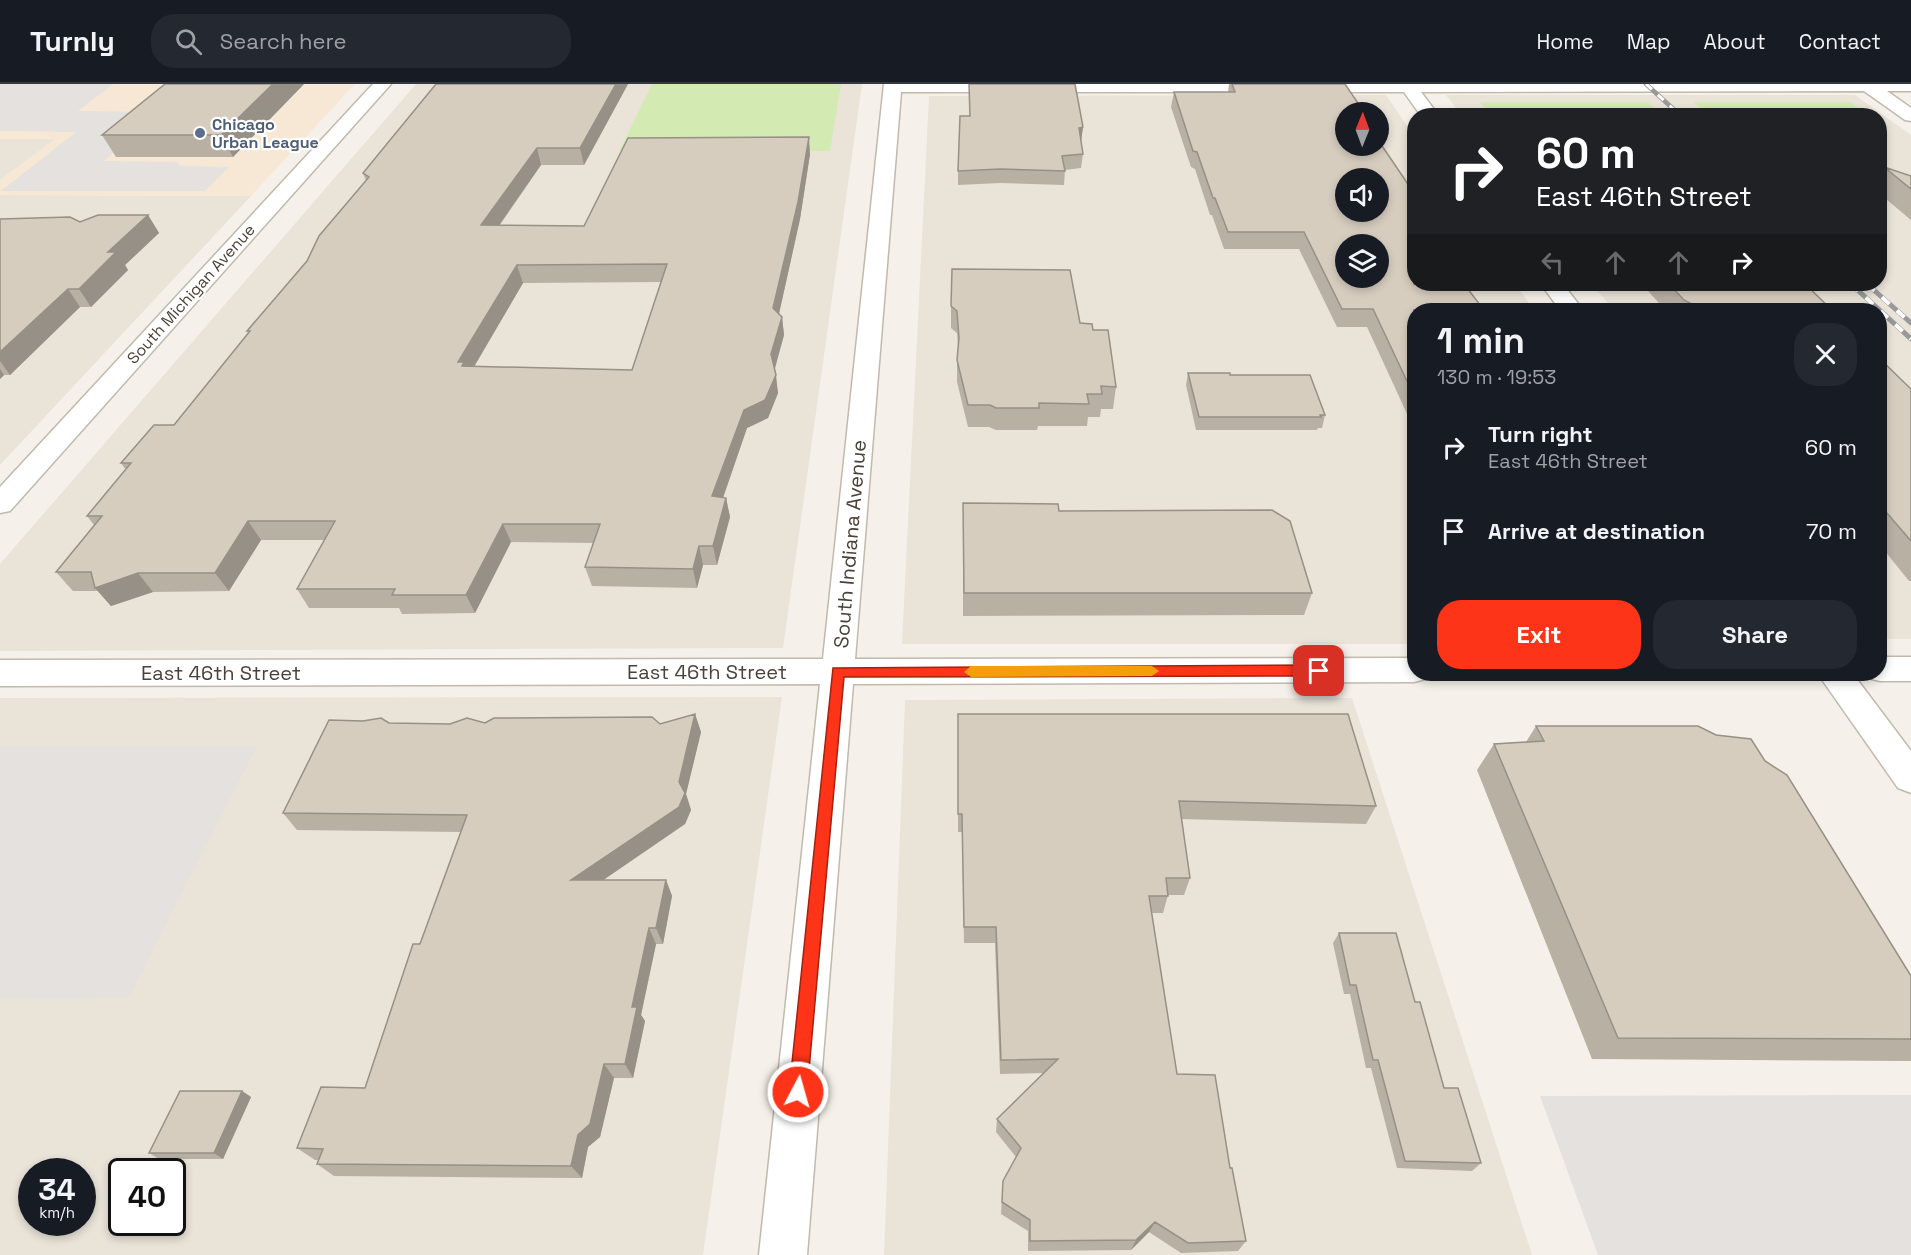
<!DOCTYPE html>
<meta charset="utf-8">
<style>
body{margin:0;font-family:"Space Grotesk",sans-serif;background:#242831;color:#f1f3f6;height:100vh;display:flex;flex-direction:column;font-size:22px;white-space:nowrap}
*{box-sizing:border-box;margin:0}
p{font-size:20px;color:#9ea1a6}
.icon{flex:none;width:33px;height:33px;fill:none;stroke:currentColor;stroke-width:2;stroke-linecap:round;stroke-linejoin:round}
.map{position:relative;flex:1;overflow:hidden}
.details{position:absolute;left:1407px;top:219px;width:480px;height:378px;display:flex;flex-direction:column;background:#171b24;border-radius:24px;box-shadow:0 3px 9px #0003}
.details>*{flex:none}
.guide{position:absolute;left:1407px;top:24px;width:480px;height:183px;border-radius:24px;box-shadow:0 3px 9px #0003;background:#202124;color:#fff;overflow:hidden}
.needle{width:39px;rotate:1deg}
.tools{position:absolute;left:1335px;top:18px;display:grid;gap:12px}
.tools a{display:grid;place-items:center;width:54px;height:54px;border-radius:50%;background:#171b24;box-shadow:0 3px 9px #0003;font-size:30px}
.speed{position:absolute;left:18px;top:1074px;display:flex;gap:12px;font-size:30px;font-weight:700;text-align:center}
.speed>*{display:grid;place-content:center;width:78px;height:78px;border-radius:50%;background:#171b24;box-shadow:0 3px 9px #0003;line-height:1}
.speed small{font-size:15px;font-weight:400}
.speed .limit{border:3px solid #111;border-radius:9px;background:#fff;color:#111}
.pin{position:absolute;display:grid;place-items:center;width:51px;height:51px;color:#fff;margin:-26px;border-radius:12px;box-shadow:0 3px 9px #0006}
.me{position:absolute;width:66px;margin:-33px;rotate:6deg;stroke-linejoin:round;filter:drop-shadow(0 0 4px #0008)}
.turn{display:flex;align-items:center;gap:21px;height:126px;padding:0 30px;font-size:27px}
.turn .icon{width:78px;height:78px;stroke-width:2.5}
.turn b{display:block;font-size:42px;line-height:51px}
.lanes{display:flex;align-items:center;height:57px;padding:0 30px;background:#0003;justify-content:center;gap:30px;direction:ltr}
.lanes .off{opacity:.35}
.round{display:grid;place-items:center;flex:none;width:63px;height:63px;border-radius:24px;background:#242831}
.summary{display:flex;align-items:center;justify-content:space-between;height:102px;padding:0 30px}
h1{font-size:36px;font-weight:700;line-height:45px}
.cta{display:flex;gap:12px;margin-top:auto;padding:12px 30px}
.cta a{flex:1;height:69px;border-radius:24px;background:#fe3418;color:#fff;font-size:24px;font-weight:700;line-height:69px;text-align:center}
.cta a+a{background:#242831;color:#f1f3f6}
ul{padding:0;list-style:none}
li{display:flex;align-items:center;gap:18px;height:84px;padding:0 30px}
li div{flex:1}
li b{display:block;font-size:22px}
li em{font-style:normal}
header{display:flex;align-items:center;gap:36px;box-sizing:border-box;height:84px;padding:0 30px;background:#171b24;border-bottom:2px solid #363941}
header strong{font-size:28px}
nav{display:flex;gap:33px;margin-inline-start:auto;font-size:21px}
.search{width:420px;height:54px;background:#242831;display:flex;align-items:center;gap:15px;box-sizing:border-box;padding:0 21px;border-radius:24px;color:#9ea1a6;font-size:22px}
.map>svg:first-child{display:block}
.residential{fill:#e9e3d8;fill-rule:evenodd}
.commercial{fill:#f7e8d5}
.green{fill:#d3eab2}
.parking{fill:#e4e1de}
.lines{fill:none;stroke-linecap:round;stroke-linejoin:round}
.minor-casing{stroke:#c1b9ac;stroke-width:3}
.minor{fill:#fff;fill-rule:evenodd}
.rail-far1-casing{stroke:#999;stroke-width:4.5}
.rail-casing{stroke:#999;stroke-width:5}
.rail-far1{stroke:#fff;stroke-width:3;stroke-dasharray:8;stroke-linecap:butt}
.rail{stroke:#fff;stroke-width:4;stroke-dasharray:10;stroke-linecap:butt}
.wall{fill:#b9b0a4;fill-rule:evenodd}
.shaded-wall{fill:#969086}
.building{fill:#d7cdbf;stroke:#969086;stroke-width:1.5;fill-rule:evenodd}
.route{fill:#fe3418;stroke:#a52210;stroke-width:1.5}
.slow{fill:#f59e0b}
.service-dot{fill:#5c6f8a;stroke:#fff;stroke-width:2}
.labels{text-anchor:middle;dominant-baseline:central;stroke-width:4.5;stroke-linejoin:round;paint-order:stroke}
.far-service-label{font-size:16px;font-weight:bold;fill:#4e5e75;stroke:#fff;text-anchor:start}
.far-street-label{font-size:16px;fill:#4a4238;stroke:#fff}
.street-label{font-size:20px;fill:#4a4238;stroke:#fff}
</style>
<header>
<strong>Turnly</strong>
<div class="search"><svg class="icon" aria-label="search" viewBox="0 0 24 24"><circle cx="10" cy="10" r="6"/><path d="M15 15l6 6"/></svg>Search here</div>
<nav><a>Home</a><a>Map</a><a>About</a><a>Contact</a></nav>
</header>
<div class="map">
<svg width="1911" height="1171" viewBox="0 0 1911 1171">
<rect width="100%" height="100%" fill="#f5f1ea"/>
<path class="residential" d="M 416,0 L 862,0 L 783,564 L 0,567 L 0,480 Z
M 1386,11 L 1414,52 L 1414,200 L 1515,200 L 1534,226 L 1414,226 L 1414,560 L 902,560 L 929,12 ZM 1346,28 L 1378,28 L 1378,62 L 1346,62 ZM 1346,94 L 1378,94 L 1378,128 L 1346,128 ZM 1346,160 L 1378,160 L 1378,194 L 1346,194 Z
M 1446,11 L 1855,11 L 1911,51 L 1911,555 L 1880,555 L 1880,226 L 1613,226 L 1592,200 L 1880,200 L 1880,32 L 1462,32 Z
M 0,55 L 56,55 L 0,96 Z
M 0,111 L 251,112 L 0,381 Z
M 782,613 L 703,1171 L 0,1171 L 0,614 ZM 32,1088 L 82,1088 L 82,1138 L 32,1138 ZM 122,1088 L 172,1088 L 172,1138 L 122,1138 Z
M 1352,614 L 1532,1171 L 884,1171 L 905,616 Z"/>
<path class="commercial" d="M 0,0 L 355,0 L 251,112 L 0,111 L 0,96 L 55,55 L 0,55 Z"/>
<path class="green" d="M 652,0 L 841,0 L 830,67 L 620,66 Z
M 1480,18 L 1648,18 L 1662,31 L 1491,31 Z
M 1693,18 L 1850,18 L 1869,31 L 1709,31 Z"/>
<path class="parking" d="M 0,0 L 113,0 L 78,27 L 160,28 L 104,77 L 177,78 L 181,82 L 229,83 L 205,107 L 1,107 L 76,48 L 0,47 Z
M 0,663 L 256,663 L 129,913 L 0,915 Z
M 1911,1011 L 1911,1171 L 1598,1171 L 1540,1012 Z"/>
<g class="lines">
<g class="minor-casing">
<path id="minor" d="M 373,0 L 391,0 L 10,427 L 0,429 L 0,403 Z
M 884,0 L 1911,0 L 1911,7 L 1887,7 L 1911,24 L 1911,37 L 1905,36 L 1864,7 L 1421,8 L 1439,32 L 1421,32 L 1404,8 L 901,8 L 855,575 L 1414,574 L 1414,590 L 1429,590 L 1426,595 L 1414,598 L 853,600 L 807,1171 L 759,1171 L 820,600 L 0,602 L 0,576 L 823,575 Z
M 1541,200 L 1563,200 L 1583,226 L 1560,226 Z
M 1880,573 L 1911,573 L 1911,597 L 1880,597 L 1868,594 L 1866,590 L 1880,590 Z
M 1818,590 L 1853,590 L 1911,667 L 1911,709 L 1898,704 Z"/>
</g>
<use href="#minor" class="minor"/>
<g class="rail-far1-casing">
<path id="rail-far1" d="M 1646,0 L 1681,32"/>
</g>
<g class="rail-casing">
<path id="rail" d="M 1851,200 L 1911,255
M 1867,200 L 1911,239"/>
</g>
<use href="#rail-far1" class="rail-far1"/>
<use href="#rail" class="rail"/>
</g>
<path class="wall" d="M 304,0 L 233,73 L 116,73 L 102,51 Z
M 436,0 L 628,0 L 584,81 L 541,81 L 500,141 L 584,142 L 810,70 L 800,135 L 779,230 L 782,233 L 784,251 L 774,285 L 778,309 L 768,334 L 747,344 L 723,414 L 726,414 L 730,433 L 717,481 L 703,481 L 697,504 L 592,502 L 585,483 L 594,459 L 511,458 L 475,529 L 402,530 L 399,524 L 309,524 L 297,505 L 324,456 L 261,456 L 229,507 L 153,508 L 111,522 L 98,507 L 73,507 L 56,488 L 94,441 L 87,432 L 126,386 L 121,379 L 174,341 L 248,249 L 247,247 L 307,177 L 366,97 L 363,89 ZM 661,198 L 632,286 L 474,283 L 523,199 Z
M 1229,0 L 1345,0 L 1378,62 L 1378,52 L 1379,56 L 1414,109 L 1414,345 L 1367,243 L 1337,243 L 1299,165 L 1224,165 L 1212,131 L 1210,131 L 1195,85 L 1191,83 L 1171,23 L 1174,8 L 1228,8 Z
M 970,32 L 1083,43 L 1081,57 L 1083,70 L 1081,84 L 1065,86 L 1064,101 L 1000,99 L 958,101 L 958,87 Z
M 1884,83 L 1911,92 L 1911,136 L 1880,110 L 1880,90 Z
M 148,131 L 159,149 L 125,181 L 128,186 L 91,223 L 80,223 L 10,291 L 4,291 L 0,295 L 0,135 L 80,138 Z
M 1642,200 L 1805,200 L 1832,226 L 1665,226 Z
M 951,222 L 1080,239 L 1093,246 L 1116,303 L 1113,325 L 1101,325 L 1100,333 L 1088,333 L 1087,342 L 1038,342 L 1037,346 L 996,346 L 989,343 L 968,343 L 957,298 L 957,276 L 958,263 L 957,249 L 951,244 Z
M 1880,275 L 1911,305 L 1911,497 L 1909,497 L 1880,461 Z
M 1188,289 L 1230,291 L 1325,331 L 1322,344 L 1318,344 L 1317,346 L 1196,346 L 1186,301 Z
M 963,419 L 1059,427 L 1312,509 L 1304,531 L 963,532 Z
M 695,630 L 701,648 L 686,710 L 691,726 L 685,740 L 603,796 L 666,796 L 672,812 L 663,860 L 656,860 L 641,931 L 645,937 L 633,994 L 614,994 L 600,1053 L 588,1063 L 582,1094 L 334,1092 L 317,1080 L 318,1076 L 315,1076 L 297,1064 L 365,1004 L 420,860 L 461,748 L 297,746 L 283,729 L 389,639 L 450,640 L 485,639 L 660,640 Z
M 958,630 L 1376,722 L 1366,740 L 1181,735 L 1190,794 L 1184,811 L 1168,811 L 1163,829 L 1152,829 L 1177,990 L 1230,1084 L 1246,1157 L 1238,1167 L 1181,1169 L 1149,1148 L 1131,1166 L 1028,1167 L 1028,1147 L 1001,1130 L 1003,1097 L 1016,1073 L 996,1048 L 997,1035 L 1044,989 L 1000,990 L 995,859 L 964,859 L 962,748 L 958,748 Z
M 1536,642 L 1911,892 L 1911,977 L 1592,975 L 1477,686 L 1494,660 L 1526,658 Z
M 1339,849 L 1415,918 L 1444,1004 L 1481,1079 L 1472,1087 L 1397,1084 L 1371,984 L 1366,984 L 1350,910 L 1344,910 L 1333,859 Z
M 242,1007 L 251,1013 L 223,1075 L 159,1075 L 149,1069 Z"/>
<path class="shaded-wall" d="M 273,0 L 304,0 L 233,73 L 221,51 Z
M 616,0 L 628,0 L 584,81 L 580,64 Z
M 1083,43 L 1081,57 L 1078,58 L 1079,44 Z
M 809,53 L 810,70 L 800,135 L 776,243 L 773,224 Z
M 537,64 L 541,81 L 487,158 L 481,141 Z
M 148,131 L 159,149 L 125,181 L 128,186 L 91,223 L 79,205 L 108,168 Z
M 517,181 L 523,199 L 469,291 L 458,278 Z
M 68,205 L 80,223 L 10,291 L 0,277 L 0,268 Z
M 782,233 L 784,251 L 774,288 L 771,270 Z
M 0,285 L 4,291 L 0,295 Z
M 776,291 L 778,309 L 768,334 L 747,344 L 717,431 L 712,412 L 744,326 Z
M 726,414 L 730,433 L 717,481 L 713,462 Z
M 248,437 L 261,456 L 229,507 L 215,489 Z
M 503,440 L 511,458 L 475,529 L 466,511 Z
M 699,462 L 703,481 L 697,504 L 693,485 Z
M 138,489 L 153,508 L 111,522 L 95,504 Z
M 695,630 L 701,648 L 686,710 L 691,726 L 685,740 L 580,812 L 571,796 L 679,698 Z
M 666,796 L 672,812 L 663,860 L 656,844 Z
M 649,844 L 656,860 L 641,931 L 645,937 L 633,994 L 625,980 L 632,923 Z
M 604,980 L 614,994 L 600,1053 L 588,1063 L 582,1094 L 571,1082 L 578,1051 Z
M 242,1007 L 251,1013 L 223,1075 L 214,1069 Z
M 1155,1138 L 1149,1148 L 1131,1166 L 1136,1156 Z"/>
<path class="building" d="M 165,0 L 273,0 L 221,51 L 102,51 Z
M 436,0 L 616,0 L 580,64 L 537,64 L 481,141 L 584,142 L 628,54 L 809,53 L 798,118 L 773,224 L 782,233 L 771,270 L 776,291 L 765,316 L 744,326 L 712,412 L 726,414 L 713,462 L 699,462 L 693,485 L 585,483 L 600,440 L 503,440 L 466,511 L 392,511 L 395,505 L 297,505 L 335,437 L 248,437 L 215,489 L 138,489 L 95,504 L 91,488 L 56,488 L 102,432 L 87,432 L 131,379 L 121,379 L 154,341 L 174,341 L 250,247 L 247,247 L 307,177 L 319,152 L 369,93 L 363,89 ZM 667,180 L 632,286 L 462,282 L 464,278 L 458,278 L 517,181 Z
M 969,0 L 1075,0 L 1083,43 L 1079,44 L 1083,70 L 1062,72 L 1065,87 L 1000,85 L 958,87 L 960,32 L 970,32 Z
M 1232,0 L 1345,0 L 1364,28 L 1346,28 L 1346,62 L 1378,62 L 1378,56 L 1414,109 L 1414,112 L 1412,112 L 1414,116 L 1414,200 L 1464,200 L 1484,226 L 1414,226 L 1414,312 L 1373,225 L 1342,225 L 1304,148 L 1228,148 L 1215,114 L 1213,114 L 1197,68 L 1193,67 L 1174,8 L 1235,8 ZM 1346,94 L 1378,94 L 1378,128 L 1346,128 ZM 1346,160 L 1378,160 L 1378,194 L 1346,194 Z
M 1519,28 L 1639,29 L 1641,32 L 1523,32 Z
M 1884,83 L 1911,92 L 1911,105 Z
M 98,131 L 148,131 L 108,168 L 116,168 L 79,205 L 68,205 L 0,268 L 0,135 L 70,133 L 80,138 Z
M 952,185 L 1070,186 L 1080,239 L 1092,240 L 1093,246 L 1108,246 L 1116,303 L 1101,302 L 1102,310 L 1087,310 L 1089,320 L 1039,319 L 1039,324 L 996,324 L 990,321 L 968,321 L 957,276 L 959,254 L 957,227 L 951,222 Z
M 1669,200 L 1805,200 L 1832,226 L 1699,226 L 1694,221 L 1684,216 Z
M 1880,275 L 1911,305 L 1911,457 L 1880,421 Z
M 1188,289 L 1230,289 L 1230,291 L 1310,291 L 1325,331 L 1320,331 L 1321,333 L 1199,333 Z
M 963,419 L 1058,420 L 1059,427 L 1272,426 L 1290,437 L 1312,509 L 964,509 Z
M 695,630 L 679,698 L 685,709 L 679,723 L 571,796 L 666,796 L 656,844 L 649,844 L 632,923 L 637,923 L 625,980 L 604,980 L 590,1040 L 578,1051 L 571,1082 L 317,1080 L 323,1065 L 297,1064 L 321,1003 L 365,1004 L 413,860 L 420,860 L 467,731 L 283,729 L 329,636 L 363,637 L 381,634 L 389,639 L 450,640 L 467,634 L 485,639 L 494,634 L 652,633 L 660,640 Z
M 958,630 L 1348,630 L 1376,722 L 1179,717 L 1190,794 L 1166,794 L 1168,812 L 1149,812 L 1177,990 L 1215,991 L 1230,1084 L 1232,1084 L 1246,1157 L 1188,1159 L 1155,1138 L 1136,1156 L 1030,1157 L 1030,1136 L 1002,1118 L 1003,1097 L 1021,1064 L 997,1035 L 1058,975 L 1001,976 L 996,843 L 964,843 L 962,730 L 958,730 Z
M 1536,642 L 1698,642 L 1716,651 L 1751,655 L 1765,677 L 1787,691 L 1911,892 L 1911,955 L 1618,954 L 1494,660 L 1544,657 Z
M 1339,849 L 1396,849 L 1415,918 L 1420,918 L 1444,1004 L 1458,1004 L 1481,1079 L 1405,1077 L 1378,976 L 1373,976 L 1356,901 L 1350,901 Z
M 180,1007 L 242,1007 L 214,1069 L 149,1069 Z"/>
<path class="route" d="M 1319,581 L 1326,587 L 1319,592 L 844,593 L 807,1008 L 805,1015 L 798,1018 L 792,1015 L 789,1008 L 833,584 Z"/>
<path class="slow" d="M 971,582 L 1152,582 L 1159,587 L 1152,592 L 971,593 L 964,588 Z"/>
<circle class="service-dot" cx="200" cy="49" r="6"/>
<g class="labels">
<g class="far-service-label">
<text x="212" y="40">Chicago<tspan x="212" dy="18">Urban League</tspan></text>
</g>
<g class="far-street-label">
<text transform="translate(191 210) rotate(-48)">South Michigan Avenue</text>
</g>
<g class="street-label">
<text transform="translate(850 460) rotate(-85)">South Indiana Avenue</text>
<text x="707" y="588">East 46th Street</text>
<text x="221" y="589">East 46th Street</text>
</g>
</g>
</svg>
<div class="tools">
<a><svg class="needle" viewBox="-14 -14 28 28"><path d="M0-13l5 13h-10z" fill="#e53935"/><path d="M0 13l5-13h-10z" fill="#9ea1a6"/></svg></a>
<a><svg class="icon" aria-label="sound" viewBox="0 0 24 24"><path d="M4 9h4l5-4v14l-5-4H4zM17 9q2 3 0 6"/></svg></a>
<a><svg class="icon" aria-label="layers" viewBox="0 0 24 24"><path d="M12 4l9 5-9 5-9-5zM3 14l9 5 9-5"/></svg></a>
</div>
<div class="speed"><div>34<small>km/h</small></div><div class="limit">40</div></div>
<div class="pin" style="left:1319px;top:587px;background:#d93025"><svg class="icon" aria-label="arrive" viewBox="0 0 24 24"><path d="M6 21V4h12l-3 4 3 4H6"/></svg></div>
<svg class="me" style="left:798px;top:1008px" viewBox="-20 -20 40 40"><circle r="17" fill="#fe3418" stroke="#fff" stroke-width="3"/><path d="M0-11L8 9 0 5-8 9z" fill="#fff"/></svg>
<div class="guide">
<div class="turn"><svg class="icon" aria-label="right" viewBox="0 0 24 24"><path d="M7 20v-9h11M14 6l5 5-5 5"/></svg><div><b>60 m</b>East 46th Street</div></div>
<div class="lanes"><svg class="icon off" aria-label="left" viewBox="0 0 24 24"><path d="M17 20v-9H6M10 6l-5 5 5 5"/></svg><svg class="icon off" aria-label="ahead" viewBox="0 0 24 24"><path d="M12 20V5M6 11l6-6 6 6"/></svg><svg class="icon off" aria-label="ahead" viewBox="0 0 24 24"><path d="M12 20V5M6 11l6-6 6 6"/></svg><svg class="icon" aria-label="right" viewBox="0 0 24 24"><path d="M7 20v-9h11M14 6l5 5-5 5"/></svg></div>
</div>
<section class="details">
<div class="summary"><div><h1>1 min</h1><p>130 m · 19:53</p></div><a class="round"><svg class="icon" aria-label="close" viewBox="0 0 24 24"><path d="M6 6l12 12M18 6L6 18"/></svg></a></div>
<ul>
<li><svg class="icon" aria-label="right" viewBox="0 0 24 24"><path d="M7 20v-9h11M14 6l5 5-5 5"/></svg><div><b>Turn right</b><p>East 46th Street</p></div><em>60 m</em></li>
<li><svg class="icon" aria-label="arrive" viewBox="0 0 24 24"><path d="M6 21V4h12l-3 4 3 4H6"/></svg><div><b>Arrive at destination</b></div><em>70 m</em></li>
</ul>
<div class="cta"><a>Exit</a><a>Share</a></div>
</section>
</div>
